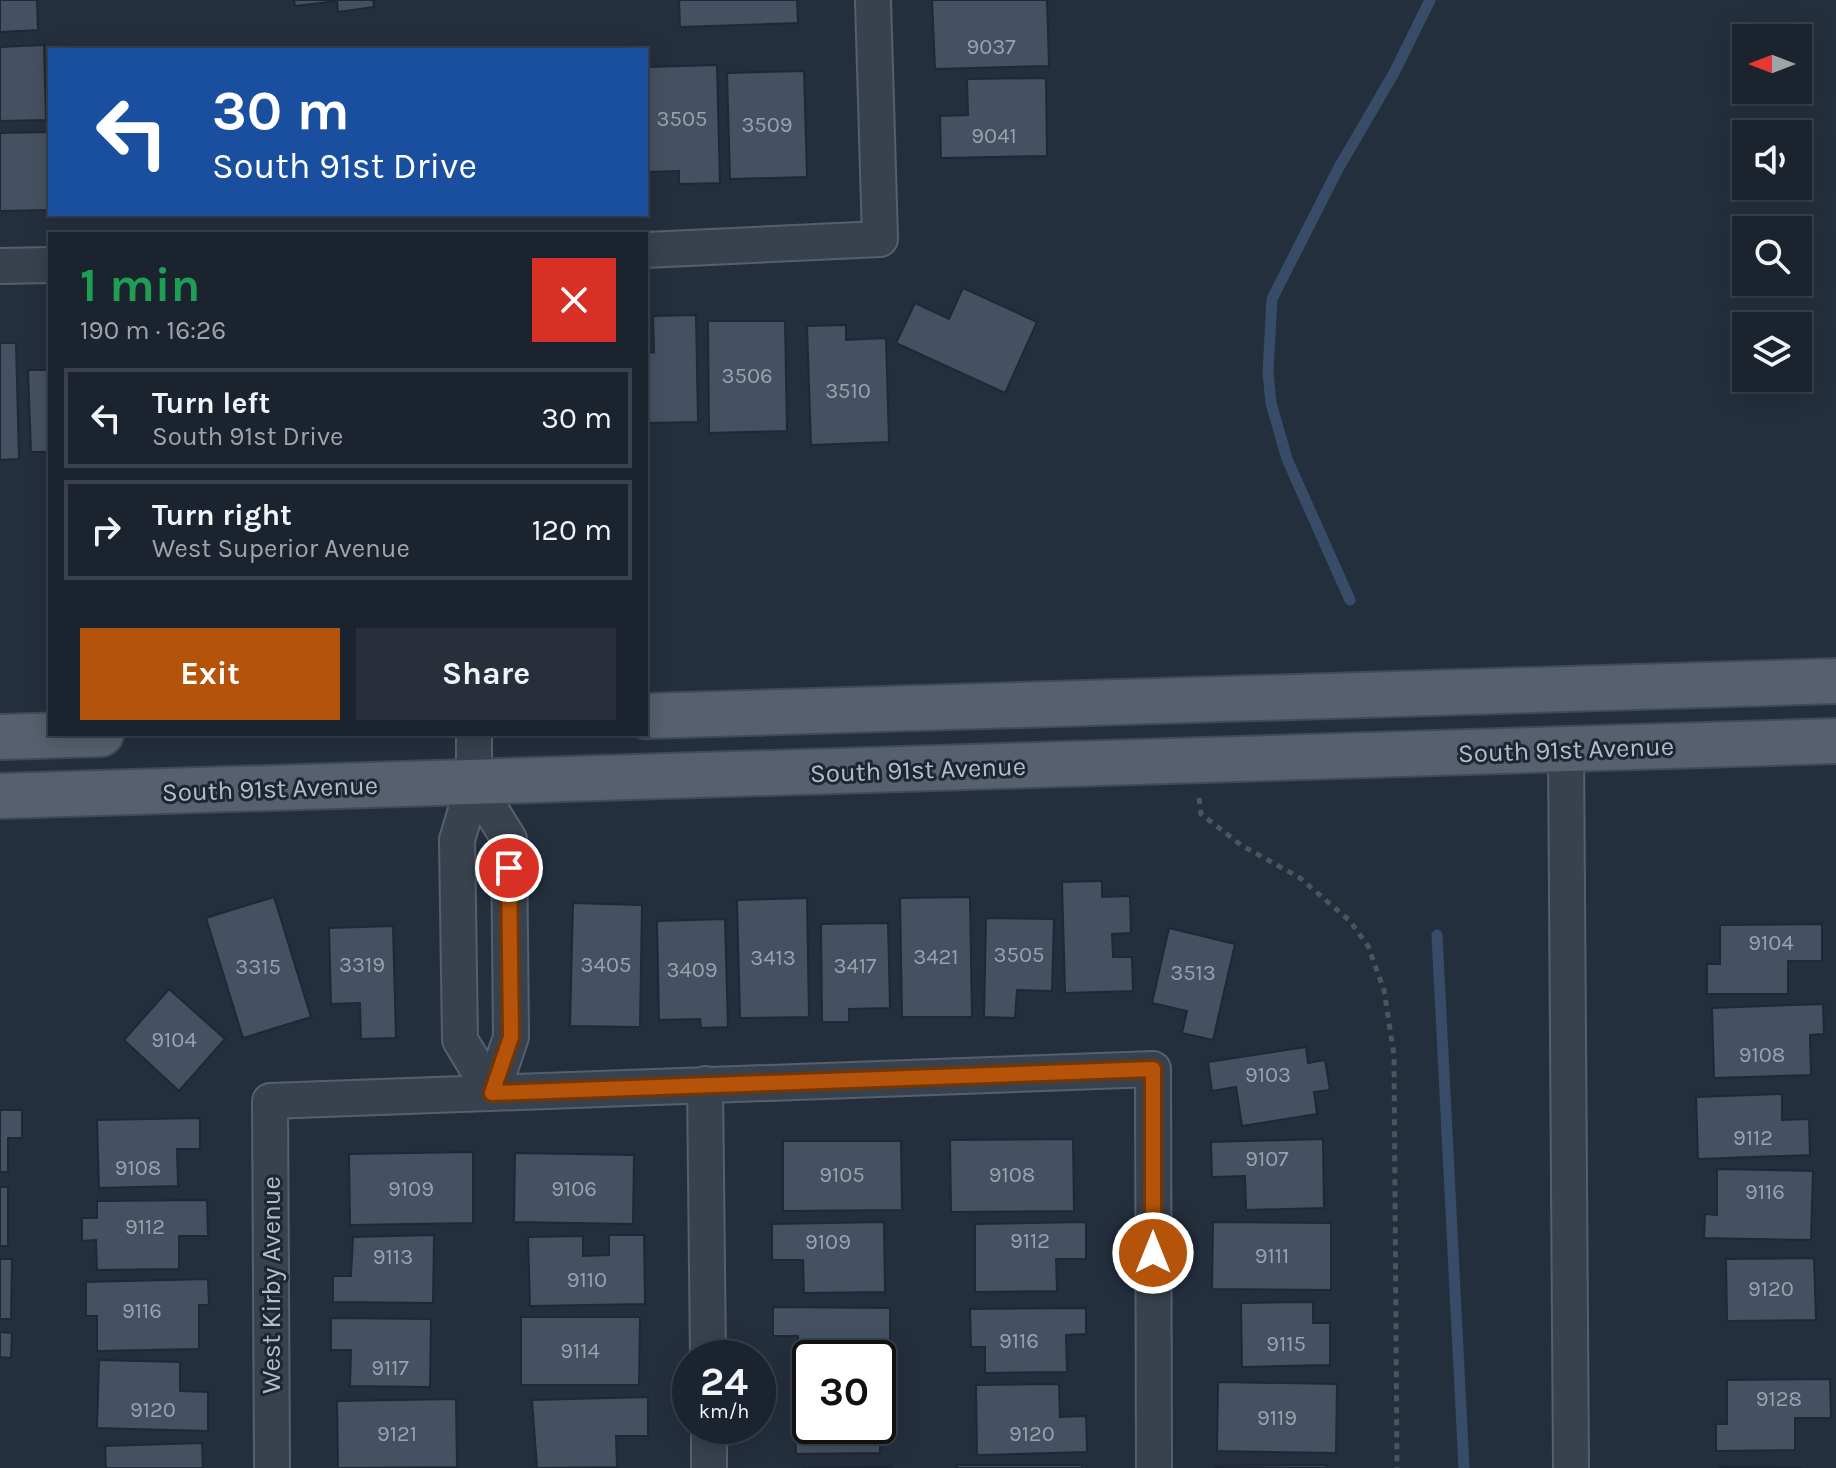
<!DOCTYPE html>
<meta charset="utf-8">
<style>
body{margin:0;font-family:Karla,sans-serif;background:#282f3a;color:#f1f3f6;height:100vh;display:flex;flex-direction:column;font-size:30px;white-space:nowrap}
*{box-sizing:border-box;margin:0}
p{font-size:26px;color:#a0a4aa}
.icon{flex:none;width:44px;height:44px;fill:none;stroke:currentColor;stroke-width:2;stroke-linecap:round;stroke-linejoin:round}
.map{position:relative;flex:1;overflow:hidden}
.drawer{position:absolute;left:48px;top:232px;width:600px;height:504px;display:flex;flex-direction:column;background:#1b232e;border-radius:0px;box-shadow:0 4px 20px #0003,0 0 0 2px #39404a}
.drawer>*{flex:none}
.guide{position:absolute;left:48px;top:48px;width:600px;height:168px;border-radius:0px;box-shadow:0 4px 20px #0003,0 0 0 2px #39404a;background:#1a4fa0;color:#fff;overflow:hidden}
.needle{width:52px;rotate:270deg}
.controls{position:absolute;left:1732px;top:24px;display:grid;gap:16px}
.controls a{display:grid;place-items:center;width:80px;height:80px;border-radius:0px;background:#1b232e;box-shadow:0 4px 20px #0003,0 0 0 2px #39404a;font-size:40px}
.speed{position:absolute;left:672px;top:1340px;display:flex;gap:16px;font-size:40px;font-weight:700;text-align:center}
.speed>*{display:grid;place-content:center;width:104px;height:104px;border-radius:50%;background:#1b232e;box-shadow:0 4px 20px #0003,0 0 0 2px #39404a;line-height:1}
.speed small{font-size:20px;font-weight:400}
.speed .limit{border:4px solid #111;border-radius:12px;background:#fff;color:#111}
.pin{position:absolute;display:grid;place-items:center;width:68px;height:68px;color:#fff;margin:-34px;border:4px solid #fff;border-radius:50%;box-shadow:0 2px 8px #0007}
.me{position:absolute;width:88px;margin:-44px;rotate:0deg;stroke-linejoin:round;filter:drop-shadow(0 0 6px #0008)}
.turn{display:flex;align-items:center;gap:28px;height:168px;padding:0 32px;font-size:36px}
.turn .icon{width:104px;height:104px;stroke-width:2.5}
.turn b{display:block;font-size:56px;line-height:68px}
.round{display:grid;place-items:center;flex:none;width:84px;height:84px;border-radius:0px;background:#282f3a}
.summary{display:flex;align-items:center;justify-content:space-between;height:136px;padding:0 32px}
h1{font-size:48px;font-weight:700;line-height:60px;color:#1e9e55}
.primary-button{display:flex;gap:16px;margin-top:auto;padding:16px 32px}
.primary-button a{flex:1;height:92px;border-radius:0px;background:#b45309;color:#fff;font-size:32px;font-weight:700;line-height:92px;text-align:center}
.primary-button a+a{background:#282f3a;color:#f1f3f6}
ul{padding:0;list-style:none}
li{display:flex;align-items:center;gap:24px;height:100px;margin:0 16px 12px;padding:0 16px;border:4px solid #39404a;border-radius:0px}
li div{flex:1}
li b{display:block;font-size:30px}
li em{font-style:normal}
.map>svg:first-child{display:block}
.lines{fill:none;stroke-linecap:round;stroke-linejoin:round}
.stream{stroke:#394c67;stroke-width:11}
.building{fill:#455162;stroke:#1f2835;stroke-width:2}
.minor-casing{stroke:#565f6c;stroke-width:38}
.major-casing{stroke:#414a57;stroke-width:48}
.path{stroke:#44595c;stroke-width:5;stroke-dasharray:6 6;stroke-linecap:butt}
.minor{stroke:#38414e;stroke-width:34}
.major{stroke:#56606e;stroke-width:44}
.route-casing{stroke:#753606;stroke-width:20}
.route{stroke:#b45309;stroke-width:14}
.labels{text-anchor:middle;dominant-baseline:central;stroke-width:6;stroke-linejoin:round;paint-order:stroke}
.number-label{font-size:22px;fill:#98a1af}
.street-label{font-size:26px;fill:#b4bcc9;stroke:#1d2633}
</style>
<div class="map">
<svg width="1836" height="1468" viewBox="0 0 1836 1468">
<rect width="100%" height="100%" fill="#242f3e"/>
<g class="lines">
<path class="stream" d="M 1350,600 L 1287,459 L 1271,403 L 1268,372 L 1272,299 L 1338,169 L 1394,73 L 1430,0
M 1437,935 L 1464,1468"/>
</g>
<path class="building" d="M 0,0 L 37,0 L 38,30 L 0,32 Z
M 294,0 L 373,0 L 374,7 L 338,12 L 337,1 L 295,6 Z
M 679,0 L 797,0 L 798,23 L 680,27 Z
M 932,0 L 1047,0 L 1049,66 L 935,69 Z
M 44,45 L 46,120 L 0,121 L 0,47 Z
M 717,65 L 720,183 L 679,184 L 679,171 L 646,172 L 646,67 Z
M 804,71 L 807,177 L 730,179 L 727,73 Z
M 1046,78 L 1047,156 L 941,158 L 940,116 L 968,115 L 967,79 Z
M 48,132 L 49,210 L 0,211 L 0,133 Z
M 963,288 L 1037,322 L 1005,393 L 896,343 L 915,303 L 949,319 Z
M 696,315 L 698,422 L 646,423 L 646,353 L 654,352 L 653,316 Z
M 708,321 L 785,321 L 787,431 L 709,433 Z
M 846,325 L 846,340 L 886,338 L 889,442 L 811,445 L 807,326 Z
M 0,343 L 16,343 L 19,459 L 0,460 Z
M 28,370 L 50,370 L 50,452 L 31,452 Z
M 1102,881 L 1102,897 L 1130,896 L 1131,933 L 1112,934 L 1113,957 L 1132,957 L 1133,991 L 1065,993 L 1062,882 Z
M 274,897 L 311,1017 L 243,1038 L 206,918 Z
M 970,897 L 972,1017 L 902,1017 L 900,898 Z
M 807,898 L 809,1017 L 740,1018 L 737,900 Z
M 573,903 L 642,905 L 640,1027 L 570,1026 Z
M 986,918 L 1054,919 L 1052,991 L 1017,990 L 1015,1018 L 984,1017 Z
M 725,919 L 728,1027 L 701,1028 L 700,1019 L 659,1020 L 657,921 Z
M 888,923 L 890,1008 L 849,1009 L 849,1022 L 822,1022 L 821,924 Z
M 1822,924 L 1822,961 L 1788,961 L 1788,994 L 1707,994 L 1707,964 L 1720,964 L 1720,925 Z
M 393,926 L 396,1038 L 361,1039 L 360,1003 L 331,1004 L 329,928 Z
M 1169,928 L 1235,944 L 1213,1040 L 1182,1033 L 1187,1011 L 1152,1003 Z
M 169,989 L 225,1039 L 179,1091 L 124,1040 Z
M 1823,1004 L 1824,1034 L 1810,1035 L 1811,1075 L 1714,1078 L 1712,1008 Z
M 1306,1047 L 1308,1063 L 1325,1060 L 1330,1090 L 1314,1092 L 1317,1114 L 1242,1126 L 1236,1087 L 1212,1091 L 1208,1062 Z
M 1782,1094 L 1782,1120 L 1809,1119 L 1810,1155 L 1698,1159 L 1696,1097 Z
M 0,1110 L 22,1110 L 22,1138 L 8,1138 L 8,1172 L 0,1172 Z
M 200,1118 L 200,1149 L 177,1149 L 178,1186 L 99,1188 L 97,1120 Z
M 1073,1139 L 1074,1211 L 951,1212 L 950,1140 Z
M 1323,1139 L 1324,1208 L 1246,1210 L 1245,1176 L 1212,1177 L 1211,1142 Z
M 783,1141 L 901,1141 L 902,1210 L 783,1211 Z
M 473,1152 L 473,1223 L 350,1225 L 349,1154 Z
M 515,1153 L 634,1155 L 633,1224 L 514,1222 Z
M 1717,1169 L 1813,1171 L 1811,1240 L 1704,1238 L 1705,1214 L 1717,1215 Z
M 0,1187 L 8,1187 L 8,1246 L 0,1246 Z
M 207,1200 L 208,1236 L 179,1236 L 179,1269 L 97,1270 L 96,1240 L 82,1241 L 82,1218 L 97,1218 L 97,1201 Z
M 884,1222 L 885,1292 L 804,1293 L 803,1260 L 772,1260 L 772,1224 Z
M 1086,1222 L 1086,1259 L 1056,1259 L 1057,1291 L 975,1292 L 975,1224 Z
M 1213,1222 L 1331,1223 L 1331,1290 L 1212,1289 Z
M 434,1235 L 433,1303 L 333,1302 L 333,1276 L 351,1276 L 353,1237 Z
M 609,1235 L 644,1235 L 645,1304 L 530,1306 L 528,1237 L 583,1236 L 583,1256 L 609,1255 Z
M 1814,1258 L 1816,1320 L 1727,1321 L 1726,1259 Z
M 0,1259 L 12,1259 L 11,1319 L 0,1319 Z
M 208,1279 L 209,1305 L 199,1305 L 199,1349 L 97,1351 L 97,1316 L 86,1316 L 86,1282 Z
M 1313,1302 L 1313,1323 L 1330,1323 L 1330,1365 L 1242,1367 L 1241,1303 Z
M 773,1307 L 890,1308 L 890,1351 L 875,1351 L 874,1358 L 810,1358 L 810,1372 L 797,1371 L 798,1336 L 773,1336 Z
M 1086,1308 L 1086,1334 L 1066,1335 L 1067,1372 L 985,1373 L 985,1347 L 971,1347 L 970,1309 Z
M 521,1317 L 640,1317 L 639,1385 L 521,1385 Z
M 331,1318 L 431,1319 L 430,1387 L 350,1386 L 351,1350 L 331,1350 Z
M 0,1332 L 12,1333 L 11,1358 L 0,1357 Z
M 99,1360 L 180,1362 L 180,1391 L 208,1392 L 208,1431 L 97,1428 Z
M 1830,1379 L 1831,1418 L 1795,1418 L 1795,1450 L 1716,1451 L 1716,1424 L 1727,1424 L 1727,1380 Z
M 1218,1382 L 1337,1384 L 1336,1453 L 1217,1451 Z
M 1059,1384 L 1060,1417 L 1086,1416 L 1087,1452 L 977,1455 L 976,1385 Z
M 810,1387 L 810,1426 L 878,1426 L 880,1407 L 880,1453 L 796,1454 L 795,1388 Z
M 648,1397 L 648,1436 L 616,1436 L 617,1467 L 537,1468 L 532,1400 Z
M 456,1399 L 457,1467 L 338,1468 L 337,1401 Z
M 202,1443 L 203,1468 L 106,1468 L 105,1446 Z
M 957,1465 L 1082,1465 L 1082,1468 L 957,1468 Z
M 1327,1465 L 1327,1468 L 1215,1468 L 1215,1466 Z
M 892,1466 L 892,1468 L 802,1468 Z
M 1719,1466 L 1803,1468 L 1719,1468 Z"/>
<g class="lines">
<g class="minor-casing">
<path id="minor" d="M 646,250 L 880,239 L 873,0
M 0,266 L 50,265
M 474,734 L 474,783 L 457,840 L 460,1040 L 492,1093
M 1566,749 L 1571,1468
M 474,783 L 509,839 L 511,1037 L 492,1093
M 705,1084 L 708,1358
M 709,1426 L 709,1468
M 272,1468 L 270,1101 L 1153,1069 L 1154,1468"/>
</g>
<g class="major-casing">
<path id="major" d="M 646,716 L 1836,681
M 0,737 L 101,734
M 0,796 L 1836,741"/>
</g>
<path class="path" d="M 1199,798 L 1201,814 L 1241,845 L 1300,878 L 1350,921 L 1368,946 L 1384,990 L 1394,1055 L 1397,1468"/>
<use href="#minor" class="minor"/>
<use href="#major" class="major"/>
</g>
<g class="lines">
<g class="route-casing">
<path id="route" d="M 509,868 L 511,1037 L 492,1093 L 1153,1069 L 1153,1253"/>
</g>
<use href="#route" class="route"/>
</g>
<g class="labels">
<g class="number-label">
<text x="991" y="47">9037</text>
<text x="682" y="119">3505</text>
<text x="767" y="125">3509</text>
<text x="994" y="136">9041</text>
<text x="747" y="376">3506</text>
<text x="848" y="391">3510</text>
<text x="1771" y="943">9104</text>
<text x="1019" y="955">3505</text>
<text x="936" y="957">3421</text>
<text x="773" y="958">3413</text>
<text x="362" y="965">3319</text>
<text x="606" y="965">3405</text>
<text x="855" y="966">3417</text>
<text x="258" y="967">3315</text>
<text x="692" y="970">3409</text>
<text x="1193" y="973">3513</text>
<text x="174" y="1040">9104</text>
<text x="1762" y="1055">9108</text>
<text x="1268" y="1075">9103</text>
<text x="1753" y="1138">9112</text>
<text x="1267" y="1159">9107</text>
<text x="138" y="1168">9108</text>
<text x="842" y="1175">9105</text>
<text x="1012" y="1175">9108</text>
<text x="411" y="1189">9109</text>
<text x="574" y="1189">9106</text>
<text x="1765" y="1192">9116</text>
<text x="145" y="1227">9112</text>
<text x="1030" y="1241">9112</text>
<text x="828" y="1242">9109</text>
<text x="1272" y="1256">9111</text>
<text x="393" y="1257">9113</text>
<text x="587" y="1280">9110</text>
<text x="1771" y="1289">9120</text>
<text x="142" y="1311">9116</text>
<text x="1019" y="1341">9116</text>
<text x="1286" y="1344">9115</text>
<text x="580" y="1351">9114</text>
<text x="390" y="1368">9117</text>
<text x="1779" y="1399">9128</text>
<text x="153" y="1410">9120</text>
<text x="1277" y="1418">9119</text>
<text x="397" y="1434">9121</text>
<text x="1032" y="1434">9120</text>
</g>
<g class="street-label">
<text transform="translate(1566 750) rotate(-2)">South 91st Avenue</text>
<text transform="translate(918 770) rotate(-2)">South 91st Avenue</text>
<text transform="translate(270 789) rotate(-2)">South 91st Avenue</text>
<text transform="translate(271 1285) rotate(-90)">West Kirby Avenue</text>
</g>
</g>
</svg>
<div class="controls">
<a><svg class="needle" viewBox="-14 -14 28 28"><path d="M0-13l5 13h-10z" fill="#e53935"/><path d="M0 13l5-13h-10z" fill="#a0a4aa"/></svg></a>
<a><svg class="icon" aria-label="sound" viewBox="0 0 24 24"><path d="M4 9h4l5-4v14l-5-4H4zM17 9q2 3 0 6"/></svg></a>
<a><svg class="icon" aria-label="search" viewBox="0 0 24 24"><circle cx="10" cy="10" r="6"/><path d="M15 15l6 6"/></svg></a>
<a><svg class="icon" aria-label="layers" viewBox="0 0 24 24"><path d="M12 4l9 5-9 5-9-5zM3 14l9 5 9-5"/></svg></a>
</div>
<div class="speed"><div>24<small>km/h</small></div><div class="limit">30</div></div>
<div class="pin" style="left:509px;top:868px;background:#d93025"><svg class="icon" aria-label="arrive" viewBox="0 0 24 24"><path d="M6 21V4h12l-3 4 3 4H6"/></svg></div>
<svg class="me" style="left:1153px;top:1253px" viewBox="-20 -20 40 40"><circle r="17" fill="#b45309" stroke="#fff" stroke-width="3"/><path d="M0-11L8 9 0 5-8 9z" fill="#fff"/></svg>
<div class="guide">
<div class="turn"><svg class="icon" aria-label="left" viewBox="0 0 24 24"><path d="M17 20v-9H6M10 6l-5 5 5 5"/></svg><div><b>30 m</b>South 91st Drive</div></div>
</div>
<section class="drawer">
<div class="summary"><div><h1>1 min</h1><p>190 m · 16:26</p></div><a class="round" style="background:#d93025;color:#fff"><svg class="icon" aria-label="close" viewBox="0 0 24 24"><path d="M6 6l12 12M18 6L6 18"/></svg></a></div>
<ul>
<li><svg class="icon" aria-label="left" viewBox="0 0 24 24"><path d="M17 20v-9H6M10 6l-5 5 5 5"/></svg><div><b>Turn left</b><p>South 91st Drive</p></div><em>30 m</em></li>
<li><svg class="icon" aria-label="right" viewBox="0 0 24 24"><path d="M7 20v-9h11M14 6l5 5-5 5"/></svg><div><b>Turn right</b><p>West Superior Avenue</p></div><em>120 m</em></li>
</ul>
<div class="primary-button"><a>Exit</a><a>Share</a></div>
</section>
</div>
